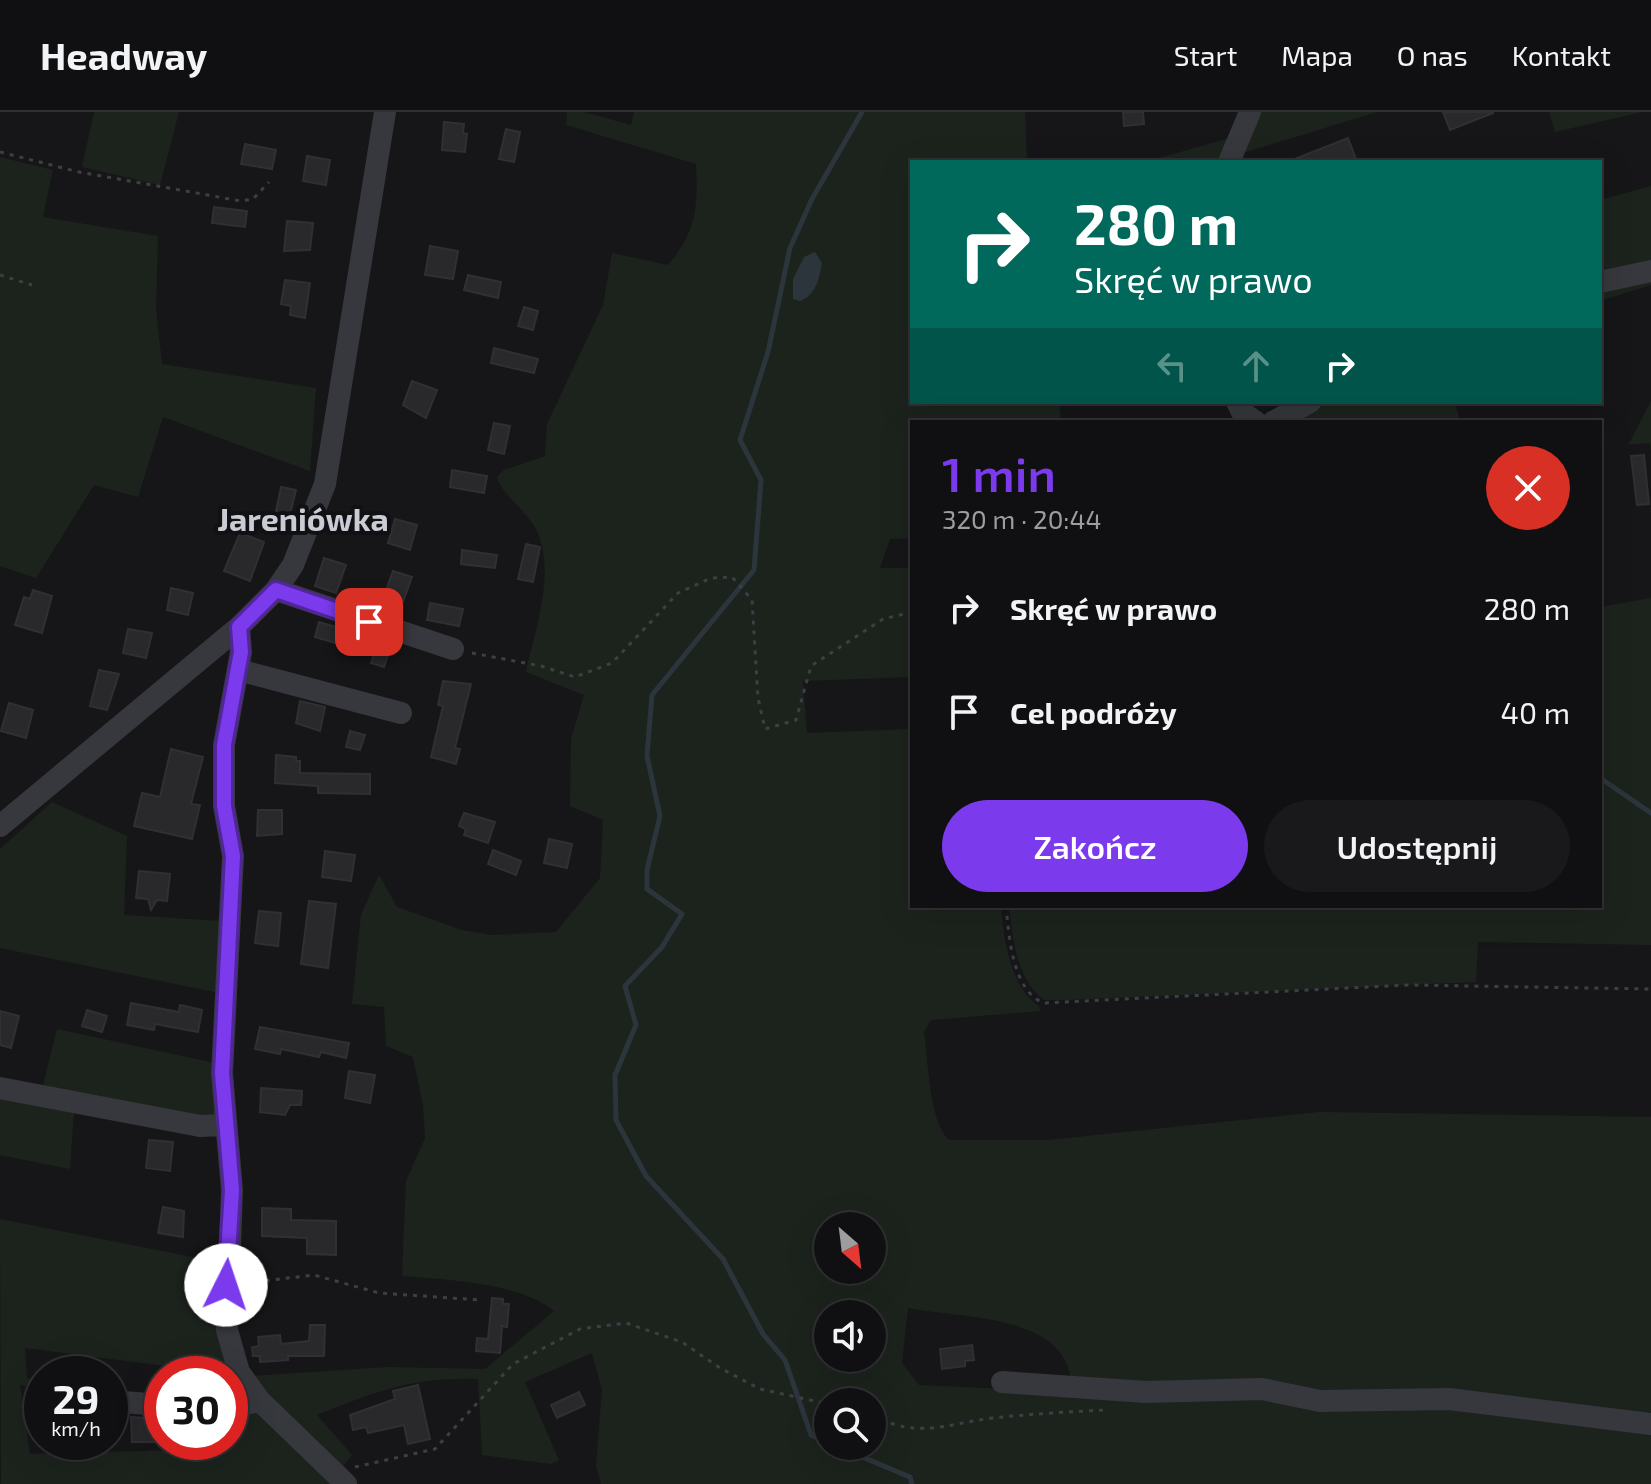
<!DOCTYPE html>
<html lang="pl">
<meta charset="utf-8">
<style>
body{margin:0;font-family:"Exo 2",sans-serif;background:#19191b;color:#f1f3f6;height:100vh;display:flex;flex-direction:column;font-size:30px;white-space:nowrap}
*{box-sizing:border-box;margin:0}
p{font-size:26px;color:#9c9d9f}
.icon{flex:none;width:44px;height:44px;fill:none;stroke:currentColor;stroke-width:2;stroke-linecap:round;stroke-linejoin:round}
.map{position:relative;flex:1;overflow:hidden}
.details{position:absolute;left:910px;top:308px;width:692px;height:488px;display:flex;flex-direction:column;background:#101012;border-radius:0px;box-shadow:0 8px 32px #0002,0 0 0 2px #303032}
.details>*{flex:none}
.guide{position:absolute;left:910px;top:48px;width:692px;height:244px;border-radius:0px;box-shadow:0 8px 32px #0002,0 0 0 2px #303032;background:#00695c;color:#fff;overflow:hidden}
.needle{width:52px;rotate:152deg}
.tools{position:absolute;left:814px;top:1100px;display:grid;gap:16px}
.tools a{display:grid;place-items:center;width:72px;height:72px;border-radius:50%;background:#101012;box-shadow:0 8px 32px #0002,0 0 0 2px #303032;font-size:40px}
.speed{position:absolute;left:24px;top:1244px;display:flex;gap:16px;font-size:40px;font-weight:700;text-align:center}
.speed>*{display:grid;place-content:center;width:104px;height:104px;border-radius:50%;background:#101012;box-shadow:0 8px 32px #0002,0 0 0 2px #303032;line-height:1}
.speed small{font-size:20px;font-weight:400}
.speed .limit{border:12px solid #d22;background:#fff;color:#111}
.pin{position:absolute;display:grid;place-items:center;width:68px;height:68px;color:#fff;margin:-34px;border-radius:16px;box-shadow:0 4px 12px #0006}
.me{position:absolute;width:88px;margin:-44px;rotate:4deg;stroke-linejoin:round;filter:drop-shadow(0 0 6px #0008)}
.turn{display:flex;align-items:center;gap:28px;height:168px;padding:0 32px;font-size:36px}
.turn .icon{width:104px;height:104px;stroke-width:2.5}
.turn b{display:block;font-size:56px;line-height:68px}
.lanes{display:flex;align-items:center;height:76px;padding:0 32px;background:#0003;justify-content:center;gap:40px;direction:ltr}
.lanes .off{opacity:.35}
.round{display:grid;place-items:center;flex:none;width:84px;height:84px;border-radius:42px;background:#19191b}
.headline{display:flex;align-items:center;justify-content:space-between;height:136px;padding:0 32px}
h1{font-size:48px;font-weight:600;line-height:60px;color:#7c3aed}
.cta{display:flex;gap:16px;margin-top:auto;padding:16px 32px}
.cta a{flex:1;height:92px;border-radius:48px;background:#7c3aed;color:#fff;font-size:32px;font-weight:600;line-height:92px;text-align:center}
.cta a+a{background:#19191b;color:#f1f3f6}
ul{padding:0;list-style:none}
li{display:flex;align-items:center;gap:24px;height:104px;padding:0 32px}
li div{flex:1}
li b{display:block;font-size:30px}
li em{font-style:normal}
header{display:flex;align-items:center;gap:48px;box-sizing:border-box;height:112px;padding:0 40px;background:#101012;border-bottom:2px solid #303032}
header strong{font-size:38px}
nav{display:flex;gap:44px;margin-inline-start:auto;font-size:28px}
.map>svg:first-child{display:block}
.green{fill:#1c231d;fill-rule:evenodd}
.water{fill:#2c353c}
.lines{fill:none;stroke-linecap:round;stroke-linejoin:round}
.stream{stroke:#2c353c;stroke-width:5}
.building{fill:#29292c;stroke:#303034;stroke-width:2}
.path{stroke:#3d3f44;stroke-width:3;stroke-dasharray:4 6;stroke-linecap:butt}
.minor{stroke:#37383d;stroke-width:22}
.route-casing{stroke:#51269a;stroke-width:20}
.route{stroke:#7c3aed;stroke-width:14}
.labels{text-anchor:middle;dominant-baseline:central;stroke-width:8;stroke-linejoin:round;paint-order:stroke}
.quarter-label{font-size:32px;font-weight:bold;fill:#c9ccd4;stroke:#111113}
</style>
<header>
<strong>Headway</strong>
<nav><a>Start</a><a>Mapa</a><a>O nas</a><a>Kontakt</a></nav>
</header>
<div class="map">
<svg width="1651" height="1372" viewBox="0 0 1651 1372">
<rect width="100%" height="100%" fill="#161618"/>
<path class="green" d="M 94,0 L 179,0 L 160,73 L 82,55 Z
M 567,0 L 584,0 L 631,13 L 634,0 L 1025,0 L 1027,50 L 912,50 L 912,290 L 1059,290 L 1061,310 L 912,310 L 912,426 L 890,427 L 880,456 L 912,456 L 912,565 L 803,569 L 807,621 L 912,617 L 912,794 L 1001,794 C 1003,825 1011,877 1039,894 L 1040,899 L 931,908 L 924,920 C 928,947 929,1010 949,1028 L 1048,1028 L 1319,1000 L 1651,1005 L 1651,1372 L 601,1372 L 596,1353 L 602,1278 L 592,1241 L 525,1270 L 559,1348 L 551,1352 L 482,1343 L 478,1267 C 412,1265 377,1279 317,1303 L 352,1343 L 339,1359 L 250,1264 L 388,1255 L 485,1257 L 554,1199 C 518,1170 447,1168 402,1164 L 406,1069 L 425,1026 L 423,993 L 413,945 L 386,934 L 384,895 L 352,892 L 361,803 L 379,763 L 397,795 L 462,818 L 492,823 L 556,820 L 600,766 L 603,708 L 570,694 L 571,627 L 584,583 L 526,560 C 535,518 556,461 537,419 C 528,400 501,382 497,365 L 504,358 L 545,344 L 547,312 L 603,193 L 612,141 L 668,153 C 697,119 698,95 696,52 L 566,13 ZM 828,1114 L 872,1114 L 872,1158 L 828,1158 ZM 908,1196 C 963,1207 1076,1201 1071,1280 L 919,1273 L 902,1251 ZM 828,1202 L 872,1202 L 872,1246 L 828,1246 ZM 828,1290 L 872,1290 L 872,1334 L 828,1334 Z
M 1257,0 L 1377,0 L 1236,43 Z
M 1549,0 L 1642,0 L 1555,20 Z
M 1233,25 L 1224,50 L 1145,50 Z
M 0,45 L 53,58 L 43,105 L 158,124 L 156,197 L 162,252 L 316,276 L 310,359 L 163,305 L 138,385 L 94,373 L 36,466 L 0,454 Z
M 1651,74 L 1651,173 L 1600,189 L 1600,88 Z
M 1651,289 L 1651,341 L 1650,331 L 1628,333 Z
M 1321,290 L 1454,290 L 1461,310 L 1284,310 Z
M 1651,486 L 1651,833 L 1478,830 L 1476,870 L 1065,888 L 1044,888 C 1017,869 1012,825 1009,794 L 1600,794 L 1600,495 Z
M 52,690 L 127,724 L 124,803 L 222,809 L 219,881 L 0,836 L 0,737 Z
M 57,917 L 215,951 L 215,1006 L 42,977 Z
M 0,984 L 74,999 L 70,1057 L 0,1043 Z
M 0,1107 L 223,1151 L 232,1257 L 181,1256 L 25,1236 L 27,1266 L 42,1268 L 42,1276 L 20,1273 L 30,1342 L 212,1337 L 212,1330 L 230,1330 L 230,1300 L 263,1298 L 341,1372 L 1,1372 Z"/>
<path class="water" d="M 815,140 L 822,151 C 819,167 816,183 800,189 L 793,187 L 793,167 L 804,145 Z"/>
<g class="lines">
<path class="stream" d="M 1600,666 L 1651,701
M 828,1331 L 811,1323 L 785,1248 L 763,1222 L 723,1147 L 646,1064 L 616,1008 L 615,963 L 636,913 L 625,874 L 662,835 L 682,802 L 647,777 L 647,758 L 660,704 L 647,644 L 652,583 L 754,458 L 761,368 L 740,328 L 768,240 L 790,136 L 812,87 L 862,0
M 836,1334 L 910,1365 L 912,1372"/>
</g>
<path class="building" d="M 1123,0 L 1143,0 L 1144,12 L 1124,14 Z
M 1443,0 L 1493,0 L 1493,1 L 1450,18 Z
M 444,10 L 464,12 L 463,21 L 467,22 L 465,40 L 442,38 Z
M 506,17 L 520,20 L 514,50 L 499,47 Z
M 1348,26 L 1356,47 L 1347,50 L 1287,50 Z
M 245,32 L 276,38 L 272,57 L 241,52 Z
M 307,44 L 330,48 L 326,73 L 303,69 Z
M 214,95 L 247,99 L 245,115 L 212,111 Z
M 287,109 L 313,111 L 310,138 L 284,139 Z
M 430,134 L 458,139 L 453,167 L 425,163 Z
M 468,163 L 501,170 L 498,186 L 464,178 Z
M 285,168 L 310,171 L 305,206 L 290,203 L 291,194 L 281,192 Z
M 524,195 L 538,199 L 533,218 L 518,214 Z
M 494,236 L 538,247 L 534,261 L 491,251 Z
M 412,269 L 437,278 L 426,306 L 403,293 Z
M 494,311 L 510,314 L 504,342 L 488,338 Z
M 1644,343 L 1649,392 L 1637,393 L 1631,344 Z
M 452,358 L 487,364 L 484,381 L 450,375 Z
M 281,375 L 296,378 L 290,402 L 276,399 Z
M 395,407 L 417,413 L 410,438 L 388,431 Z
M 240,421 L 264,430 L 250,469 L 224,459 Z
M 526,432 L 540,435 L 533,470 L 518,467 Z
M 462,438 L 497,443 L 495,456 L 461,452 Z
M 324,446 L 346,453 L 336,481 L 315,474 Z
M 393,459 L 412,465 L 400,498 L 381,492 Z
M 171,476 L 193,481 L 188,503 L 167,498 Z
M 33,478 L 52,484 L 42,521 L 15,513 L 24,485 L 30,487 Z
M 430,491 L 463,497 L 459,514 L 427,508 Z
M 319,510 L 392,531 L 384,555 L 371,551 L 374,542 L 315,525 Z
M 128,517 L 152,521 L 146,546 L 123,541 Z
M 99,558 L 119,562 L 107,598 L 90,594 Z
M 443,569 L 471,572 L 455,636 L 460,637 L 456,652 L 431,645 L 443,594 L 438,593 Z
M 300,589 L 325,595 L 320,619 L 296,611 Z
M 9,591 L 33,598 L 26,626 L 1,619 Z
M 350,619 L 365,623 L 360,638 L 346,635 Z
M 171,637 L 203,645 L 191,692 L 200,693 L 192,727 L 134,714 L 142,681 L 160,685 Z
M 276,643 L 296,645 L 296,649 L 300,649 L 300,661 L 370,662 L 370,682 L 318,681 L 318,674 L 275,671 Z
M 258,698 L 282,698 L 282,722 L 257,724 Z
M 464,701 L 495,710 L 488,731 L 464,723 L 466,717 L 459,714 Z
M 549,727 L 572,732 L 567,756 L 544,751 Z
M 493,738 L 521,749 L 516,763 L 488,752 Z
M 325,739 L 355,743 L 351,769 L 322,765 Z
M 139,759 L 170,762 L 167,789 L 157,788 L 151,798 L 148,787 L 136,786 Z
M 309,789 L 336,792 L 328,856 L 301,852 Z
M 259,799 L 281,801 L 278,834 L 255,831 Z
M 131,891 L 179,900 L 180,893 L 202,898 L 198,920 L 155,912 L 154,918 L 127,913 Z
M 87,898 L 107,904 L 102,920 L 82,914 Z
M 0,899 L 19,904 L 11,936 L 0,933 Z
M 260,915 L 349,931 L 346,946 L 321,940 L 319,945 L 281,937 L 280,942 L 255,937 Z
M 349,959 L 375,963 L 370,991 L 345,986 Z
M 261,976 L 302,979 L 301,993 L 290,993 L 285,1003 L 260,1000 Z
M 149,1028 L 173,1030 L 170,1059 L 146,1056 Z
M 163,1095 L 184,1099 L 183,1125 L 158,1121 Z
M 262,1096 L 291,1097 L 291,1108 L 336,1109 L 336,1143 L 307,1142 L 307,1126 L 262,1124 Z
M 492,1186 L 503,1187 L 503,1192 L 509,1192 L 507,1215 L 502,1214 L 500,1241 L 476,1239 L 477,1226 L 488,1227 Z
M 310,1213 L 325,1213 L 324,1244 L 288,1244 L 288,1248 L 260,1250 L 260,1244 L 253,1244 L 252,1235 L 259,1234 L 258,1225 L 280,1223 L 281,1232 L 309,1229 Z
M 972,1233 L 974,1248 L 965,1249 L 965,1254 L 942,1257 L 940,1237 Z
M 418,1273 L 430,1327 L 408,1332 L 404,1313 L 368,1321 L 366,1315 L 353,1318 L 350,1303 L 395,1287 L 393,1279 Z
M 579,1280 L 585,1293 L 557,1306 L 551,1293 Z
M 131,1305 L 158,1307 L 158,1330 L 132,1330 Z"/>
<g class="lines">
<path class="path" d="M 0,40 L 79,60 L 241,89 L 253,87 L 269,70
M 0,163 L 32,173
M 472,541 L 541,554 L 575,565 L 612,551 L 678,481 L 711,466 L 732,465 L 752,488 L 758,586 L 765,617 L 796,608 L 811,554 L 883,507 L 912,500
M 1006,794 C 1009,823 1012,879 1044,891 L 1410,873 L 1651,877
M 246,1171 L 314,1163 L 379,1181 L 480,1188
M 872,1304 C 922,1327 944,1312 993,1306 C 1030,1302 1067,1300 1104,1298
M 355,1355 L 435,1337 L 513,1252 L 580,1217 L 626,1211 L 682,1230 L 720,1256 L 760,1277 L 828,1292"/>
<path class="minor" d="M 1229,50 L 1250,0
M 1600,170 L 1651,159
M 1237,290 L 1242,300 L 1256,310
M 1273,310 L 1310,290
M 276,478 L 453,537
M 239,515 L 241,540 L 224,633 L 224,694 L 233,744 L 222,961 L 232,1078 L 227,1218 L 239,1260 L 260,1289 L 346,1372
M 238,558 L 401,601
M 0,714 L 239,515 L 276,478 L 293,453 L 325,372 L 385,0
M 0,976 L 200,1014 L 226,1013
M 1002,1270 L 1146,1280 L 1262,1277 L 1320,1289 L 1449,1287 L 1651,1312
M 110,1289 L 162,1293
M 230,1295 L 260,1289"/>
</g>
<g class="lines">
<g class="route-casing">
<path id="route" d="M 226,1173 L 232,1078 L 222,961 L 233,744 L 224,694 L 224,633 L 241,540 L 239,515 L 276,478 L 369,510"/>
</g>
<use href="#route" class="route"/>
</g>
<g class="labels">
<g class="quarter-label">
<text x="303" y="406">Jareniówka</text>
</g>
</g>
</svg>
<div class="tools">
<a><svg class="needle" viewBox="-14 -14 28 28"><path d="M0-13l5 13h-10z" fill="#e53935"/><path d="M0 13l5-13h-10z" fill="#9c9d9f"/></svg></a>
<a><svg class="icon" aria-label="sound" viewBox="0 0 24 24"><path d="M4 9h4l5-4v14l-5-4H4zM17 9q2 3 0 6"/></svg></a>
<a><svg class="icon" aria-label="search" viewBox="0 0 24 24"><circle cx="10" cy="10" r="6"/><path d="M15 15l6 6"/></svg></a>
</div>
<div class="speed"><div>29<small>km/h</small></div><div class="limit">30</div></div>
<div class="pin" style="left:369px;top:510px;background:#d93025"><svg class="icon" aria-label="arrive" viewBox="0 0 24 24"><path d="M6 21V4h12l-3 4 3 4H6"/></svg></div>
<svg class="me" style="left:226px;top:1173px" viewBox="-20 -20 40 40"><circle r="19" fill="#fff"/><path d="M0-13L10 11 0 6-10 11z" fill="#7c3aed"/></svg>
<div class="guide">
<div class="turn"><svg class="icon" aria-label="right" viewBox="0 0 24 24"><path d="M7 20v-9h11M14 6l5 5-5 5"/></svg><div><b>280 m</b>Skręć w prawo</div></div>
<div class="lanes"><svg class="icon off" aria-label="left" viewBox="0 0 24 24"><path d="M17 20v-9H6M10 6l-5 5 5 5"/></svg><svg class="icon off" aria-label="ahead" viewBox="0 0 24 24"><path d="M12 20V5M6 11l6-6 6 6"/></svg><svg class="icon" aria-label="right" viewBox="0 0 24 24"><path d="M7 20v-9h11M14 6l5 5-5 5"/></svg></div>
</div>
<section class="details">
<div class="headline"><div><h1>1 min</h1><p>320 m · 20:44</p></div><a class="round" style="background:#d93025;color:#fff"><svg class="icon" aria-label="close" viewBox="0 0 24 24"><path d="M6 6l12 12M18 6L6 18"/></svg></a></div>
<ul>
<li><svg class="icon" aria-label="right" viewBox="0 0 24 24"><path d="M7 20v-9h11M14 6l5 5-5 5"/></svg><div><b>Skręć w prawo</b></div><em>280 m</em></li>
<li><svg class="icon" aria-label="arrive" viewBox="0 0 24 24"><path d="M6 21V4h12l-3 4 3 4H6"/></svg><div><b>Cel podróży</b></div><em>40 m</em></li>
</ul>
<div class="cta"><a>Zakończ</a><a>Udostępnij</a></div>
</section>
</div>
